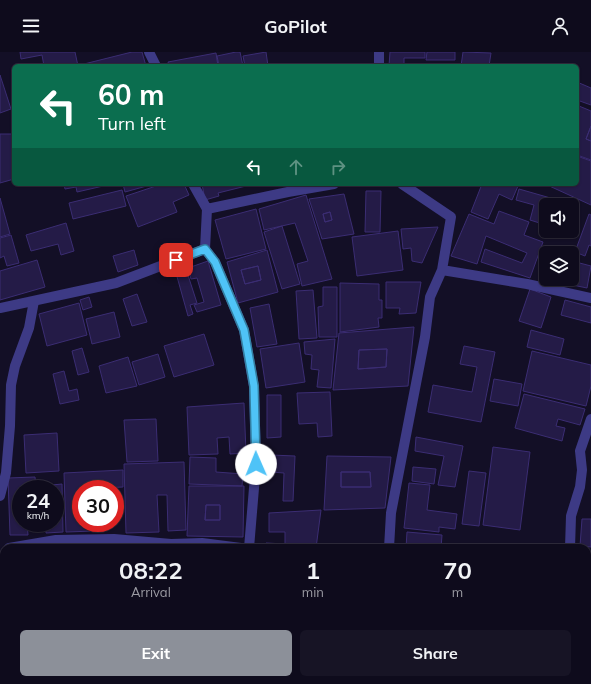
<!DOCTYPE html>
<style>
body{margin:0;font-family:Mulish,sans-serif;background:#171425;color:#f1f3f6;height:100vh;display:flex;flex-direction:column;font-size:15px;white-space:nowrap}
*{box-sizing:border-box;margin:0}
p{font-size:13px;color:#9b9ba3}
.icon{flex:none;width:22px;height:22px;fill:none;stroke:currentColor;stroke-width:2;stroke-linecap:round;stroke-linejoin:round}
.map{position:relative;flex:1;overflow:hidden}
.panel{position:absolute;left:0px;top:492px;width:591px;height:140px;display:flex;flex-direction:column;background:#0e0b1c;border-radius:12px 12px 0 0;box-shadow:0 1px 3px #0004,0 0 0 1px #2e2b3b}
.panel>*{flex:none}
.top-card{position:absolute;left:12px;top:12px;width:567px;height:122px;border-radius:6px;box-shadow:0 1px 3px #0004,0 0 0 1px #2e2b3b;background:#0b6e4f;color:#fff;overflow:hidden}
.buttons{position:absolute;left:539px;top:146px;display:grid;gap:8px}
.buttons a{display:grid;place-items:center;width:40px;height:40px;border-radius:6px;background:#0e0b1c;box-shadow:0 1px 3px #0004,0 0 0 1px #2e2b3b;font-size:20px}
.speed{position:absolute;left:12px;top:428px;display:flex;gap:8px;font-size:20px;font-weight:700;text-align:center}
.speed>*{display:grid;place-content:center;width:52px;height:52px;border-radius:50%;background:#0e0b1c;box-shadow:0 1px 3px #0004,0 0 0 1px #2e2b3b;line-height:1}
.speed small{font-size:10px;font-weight:400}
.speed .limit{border:6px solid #d22;background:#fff;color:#111}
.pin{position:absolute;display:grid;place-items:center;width:34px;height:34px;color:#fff;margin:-17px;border-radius:8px;box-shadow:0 2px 6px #0006}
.me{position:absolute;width:44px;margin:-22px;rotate:359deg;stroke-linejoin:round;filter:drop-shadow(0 0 3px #0008)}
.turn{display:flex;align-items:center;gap:14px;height:84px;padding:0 20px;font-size:18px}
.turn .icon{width:52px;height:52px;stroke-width:2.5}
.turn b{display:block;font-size:28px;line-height:34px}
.lanes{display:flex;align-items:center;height:38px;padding:0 20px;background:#0003;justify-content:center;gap:20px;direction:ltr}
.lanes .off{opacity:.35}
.eta{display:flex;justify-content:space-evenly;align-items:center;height:68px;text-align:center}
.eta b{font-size:24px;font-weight:700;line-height:28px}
.button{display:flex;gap:8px;margin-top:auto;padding:8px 20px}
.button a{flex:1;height:46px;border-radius:6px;background:#8c9099;color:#fff;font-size:16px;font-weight:700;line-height:46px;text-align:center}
.button a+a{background:#171425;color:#f1f3f6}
header{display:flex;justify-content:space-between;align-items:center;height:52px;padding:0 20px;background:#0e0b1c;font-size:18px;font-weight:700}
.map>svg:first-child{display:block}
.building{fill:#241b47;stroke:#3b2d73;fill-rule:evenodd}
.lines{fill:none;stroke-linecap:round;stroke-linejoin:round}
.street{stroke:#3d3a85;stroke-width:10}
.route-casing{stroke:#337fa1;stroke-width:10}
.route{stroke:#4fc3f7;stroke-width:7}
</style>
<header><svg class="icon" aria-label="menu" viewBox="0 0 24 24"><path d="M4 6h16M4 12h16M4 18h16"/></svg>GoPilot<svg class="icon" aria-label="person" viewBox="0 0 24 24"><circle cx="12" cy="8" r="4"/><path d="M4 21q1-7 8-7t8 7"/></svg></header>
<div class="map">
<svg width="591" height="632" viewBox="0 0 591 632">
<rect width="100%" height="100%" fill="#130f26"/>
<path class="building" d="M 20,0 L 75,0 L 78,14 L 44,14 L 42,3 L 21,7 Z
M 132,0 L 142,0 L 146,14 L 81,14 L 80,13 Z
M 236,0 L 240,0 L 243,14 L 219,14 L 217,4 Z
M 266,0 L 268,14 L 245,14 L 243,4 Z
M 390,0 L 425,0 L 425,6 L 404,6 L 404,14 L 389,14 Z
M 427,0 L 455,0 L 455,8 L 426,8 Z
M 463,0 L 491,1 L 489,14 L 461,14 Z
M 216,1 L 218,14 L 169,14 L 168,10 Z
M 0,23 L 11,57 L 0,61 Z
M 577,30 L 591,36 L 591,53 L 577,48 Z
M 579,54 L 591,59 L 591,74 L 586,87 L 591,89 L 591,108 L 577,103 L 577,60 Z
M 591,74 L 591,89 L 586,87 Z
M 0,82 L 14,82 L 14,127 L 0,131 Z
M 577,104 L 591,109 L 591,153 L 545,132 L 577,132 L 577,125 L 579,120 L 577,119 Z
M 64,132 L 112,132 L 77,140 L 76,135 L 65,137 Z
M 123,132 L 154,132 L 125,140 Z
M 162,132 L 184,132 L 189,143 L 173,150 L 177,160 L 138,175 L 126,144 Z
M 202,132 L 245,132 L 246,134 L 218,141 L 219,144 L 205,148 Z
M 482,132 L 513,132 L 518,134 L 512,148 L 499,142 L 488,167 L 471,160 Z
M 519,137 L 554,147 L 552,153 L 546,153 L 546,173 L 530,168 L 534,153 L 516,148 Z
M 122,138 L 126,154 L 73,167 L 69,151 Z
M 366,139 L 381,139 L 380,180 L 365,180 Z
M 344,142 L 354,182 L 322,187 L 309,147 ZM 330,160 L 332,168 L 325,170 L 323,162 Z
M 306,143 L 332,227 L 302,234 L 297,212 L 308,209 L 295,171 L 264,178 L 259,157 Z
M 0,146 L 10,182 L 0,185 Z
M 256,157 L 266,197 L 226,207 L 215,168 Z
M 499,159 L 529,170 L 524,183 L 543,190 L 530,226 L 481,210 L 485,197 L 522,211 L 527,201 L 486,184 L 477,212 L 451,204 L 469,162 L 494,172 Z
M 330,160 L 332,168 L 325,170 L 323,162 Z
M 589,162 L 591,163 L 591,194 L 589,193 L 585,204 L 575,200 Z
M 66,171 L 74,199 L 61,203 L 58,192 L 31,199 L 26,183 Z
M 282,174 L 300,232 L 282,237 L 264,180 Z
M 438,175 L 422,211 L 412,209 L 411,196 L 403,197 L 401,177 Z
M 398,179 L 403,218 L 357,224 L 352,185 Z
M 11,183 L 19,211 L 7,214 L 4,204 L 0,206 L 0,186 Z
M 134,198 L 138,213 L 118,220 L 113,204 Z
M 267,198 L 278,240 L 238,251 L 227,210 ZM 258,214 L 261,228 L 245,232 L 241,218 Z
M 37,208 L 45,235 L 0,248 L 0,219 Z
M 208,209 L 221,253 L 197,260 L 194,253 L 204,250 L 197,226 L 191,227 L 188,216 Z
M 572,209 L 591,214 L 587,236 L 563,231 L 564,227 L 572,227 Z
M 258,214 L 261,228 L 245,232 L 241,218 Z
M 186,217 L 197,251 L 190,253 L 193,262 L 188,264 L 176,221 Z
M 386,230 L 421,230 L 416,261 L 399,262 L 400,256 L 386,256 Z
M 340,231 L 379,232 L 379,248 L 382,248 L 382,266 L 378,266 L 379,275 L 340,280 Z
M 323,235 L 337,235 L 337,285 L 319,285 L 318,255 L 323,254 Z
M 530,237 L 551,245 L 541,276 L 519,269 Z
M 313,238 L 317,286 L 299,287 L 296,239 Z
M 137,242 L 147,270 L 132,274 L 123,247 Z
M 89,245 L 92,255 L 83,258 L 80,248 Z
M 565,248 L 591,255 L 591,271 L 561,263 Z
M 79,251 L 87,283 L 47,294 L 39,262 Z
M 269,252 L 277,292 L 257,295 L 250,256 Z
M 114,260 L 120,285 L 92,292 L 86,267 Z
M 414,275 L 408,334 L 333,338 L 339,281 ZM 387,297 L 386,315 L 358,317 L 359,298 Z
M 531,278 L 564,287 L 560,303 L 527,295 Z
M 204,282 L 214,313 L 174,325 L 164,294 Z
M 335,287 L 331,336 L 317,335 L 319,318 L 311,317 L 312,303 L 305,302 L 304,290 Z
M 299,291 L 305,330 L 266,336 L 260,297 Z
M 464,294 L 495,300 L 481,370 L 428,360 L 433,333 L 472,340 L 477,315 L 460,312 Z
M 82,296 L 89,320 L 78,323 L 72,299 Z
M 387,297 L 386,315 L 358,317 L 359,298 Z
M 532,299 L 591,313 L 591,334 L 586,354 L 523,339 Z
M 158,302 L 165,325 L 139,333 L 132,310 Z
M 128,305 L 137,334 L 106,341 L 99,314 Z
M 64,319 L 69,339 L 77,337 L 79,348 L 60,352 L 53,322 Z
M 494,327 L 522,332 L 518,354 L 490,349 Z
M 330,340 L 332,384 L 318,385 L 317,371 L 299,372 L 297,341 Z
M 524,342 L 585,357 L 580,373 L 558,367 L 556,374 L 565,376 L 562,389 L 515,376 Z
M 267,343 L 281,343 L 281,385 L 267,386 Z
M 244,351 L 246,401 L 230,402 L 229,385 L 217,386 L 218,402 L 189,403 L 187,355 Z
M 156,367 L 158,409 L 127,410 L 124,368 Z
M 57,381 L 59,419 L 26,421 L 24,383 Z
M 416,385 L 463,394 L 455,435 L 438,433 L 444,404 L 415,399 Z
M 493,395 L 530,400 L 520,478 L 483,473 Z
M 271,403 L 295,404 L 293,449 L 283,449 L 284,421 L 271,420 Z
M 327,404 L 391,405 L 385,456 L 324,458 ZM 341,420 L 370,420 L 371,435 L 341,435 Z
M 190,405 L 216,406 L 216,420 L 243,422 L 242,434 L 189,432 Z
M 184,410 L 186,478 L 168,479 L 167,443 L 157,443 L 159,480 L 126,481 L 124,412 Z
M 413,415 L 436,417 L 434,432 L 412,429 Z
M 123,418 L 123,435 L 81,437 L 81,471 L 94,471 L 95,479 L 66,480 L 64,421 Z
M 469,419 L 486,421 L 479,474 L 462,472 Z
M 341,420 L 370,420 L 371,435 L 341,435 Z
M 35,425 L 36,437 L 21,437 L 21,471 L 27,471 L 28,483 L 10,483 L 8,426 Z
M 409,431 L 430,433 L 427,458 L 457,462 L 455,477 L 439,475 L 439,480 L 404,476 Z
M 62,432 L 63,480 L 46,481 L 46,471 L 55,471 L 55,437 L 52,437 L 52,433 Z
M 189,434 L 244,434 L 243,485 L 187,484 ZM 206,453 L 220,453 L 220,468 L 205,468 Z
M 206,453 L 220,453 L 220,468 L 205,468 Z
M 321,458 L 316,496 L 266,496 L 266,491 L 285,492 L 285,480 L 269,480 L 269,461 Z
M 582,467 L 591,467 L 591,495 L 580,494 Z
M 407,480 L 442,483 L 441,496 L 406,496 Z
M 4,511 L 4,530 L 3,530 L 4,557 L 0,557 L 0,512 Z
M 587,544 L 591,548 L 591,582 L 587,578 Z
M 4,566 L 4,595 L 0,595 L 0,567 Z
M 587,584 L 591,589 L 591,600 L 587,603 Z
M 4,597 L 4,628 L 27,628 L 1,631 L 0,621 L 0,598 Z
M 591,607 L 591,630 L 587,626 L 587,610 Z
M 293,628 L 313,628 L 314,632 L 268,632 Z
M 322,628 L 333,628 L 334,632 L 322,632 Z
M 341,628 L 364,628 L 364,632 L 342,632 Z
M 387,628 L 401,628 L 400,632 L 387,632 Z
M 450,628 L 474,628 L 474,632 L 449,632 Z
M 562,628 L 583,628 L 588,632 L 558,632 Z"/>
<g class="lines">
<path class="street" d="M 149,0 L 156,14
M 379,0 L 379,14
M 193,132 L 207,157 L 205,197 L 215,210 L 244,278 L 254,335 L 256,412 L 249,496
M 207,157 L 288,140 L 334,132
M 442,218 L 527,232 L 591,246
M 0,256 L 116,231 L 205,197
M 0,444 L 6,421 L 10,374 L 11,333 L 15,314 L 29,276 L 34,249
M 9,496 L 56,488 L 114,487 L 171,492 L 202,491 L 241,496
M 389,496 L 391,461 L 425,285 L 430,245 L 442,218 L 451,165 L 402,132
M 570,496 L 571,464 L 580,435 L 582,418 L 580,399 L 591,367
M 587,534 L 591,539
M 254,628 L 254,632
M 544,628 L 545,632
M 375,632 L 375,628"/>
</g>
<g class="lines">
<g class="route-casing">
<path id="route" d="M 176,208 L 205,197 L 215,210 L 244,278 L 254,334 L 256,412"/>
</g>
<use href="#route" class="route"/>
</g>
</svg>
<div class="buttons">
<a><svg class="icon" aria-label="sound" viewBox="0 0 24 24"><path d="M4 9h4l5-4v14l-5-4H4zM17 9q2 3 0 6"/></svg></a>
<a><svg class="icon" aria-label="layers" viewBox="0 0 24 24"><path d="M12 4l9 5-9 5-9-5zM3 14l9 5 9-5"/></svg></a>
</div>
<div class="speed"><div>24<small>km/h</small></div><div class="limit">30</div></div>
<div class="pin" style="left:176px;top:208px;background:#d93025"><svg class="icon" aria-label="arrive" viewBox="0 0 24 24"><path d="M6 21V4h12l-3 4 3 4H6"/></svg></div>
<svg class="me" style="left:256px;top:412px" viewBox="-20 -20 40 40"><circle r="19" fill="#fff"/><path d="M0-13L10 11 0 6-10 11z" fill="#4fc3f7"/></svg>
<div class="top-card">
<div class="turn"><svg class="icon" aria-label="left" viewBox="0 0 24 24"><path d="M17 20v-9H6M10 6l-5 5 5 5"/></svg><div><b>60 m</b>Turn left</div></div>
<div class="lanes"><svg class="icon" aria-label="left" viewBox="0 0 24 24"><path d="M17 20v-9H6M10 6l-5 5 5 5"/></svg><svg class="icon off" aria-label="ahead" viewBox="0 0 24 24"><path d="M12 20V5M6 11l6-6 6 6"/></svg><svg class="icon off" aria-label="right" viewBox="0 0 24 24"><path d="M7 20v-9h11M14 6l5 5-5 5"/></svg></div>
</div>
<section class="panel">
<div class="eta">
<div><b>08:22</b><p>Arrival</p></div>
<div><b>1</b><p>min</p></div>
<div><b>70</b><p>m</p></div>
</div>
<div class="button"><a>Exit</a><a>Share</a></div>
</section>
</div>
